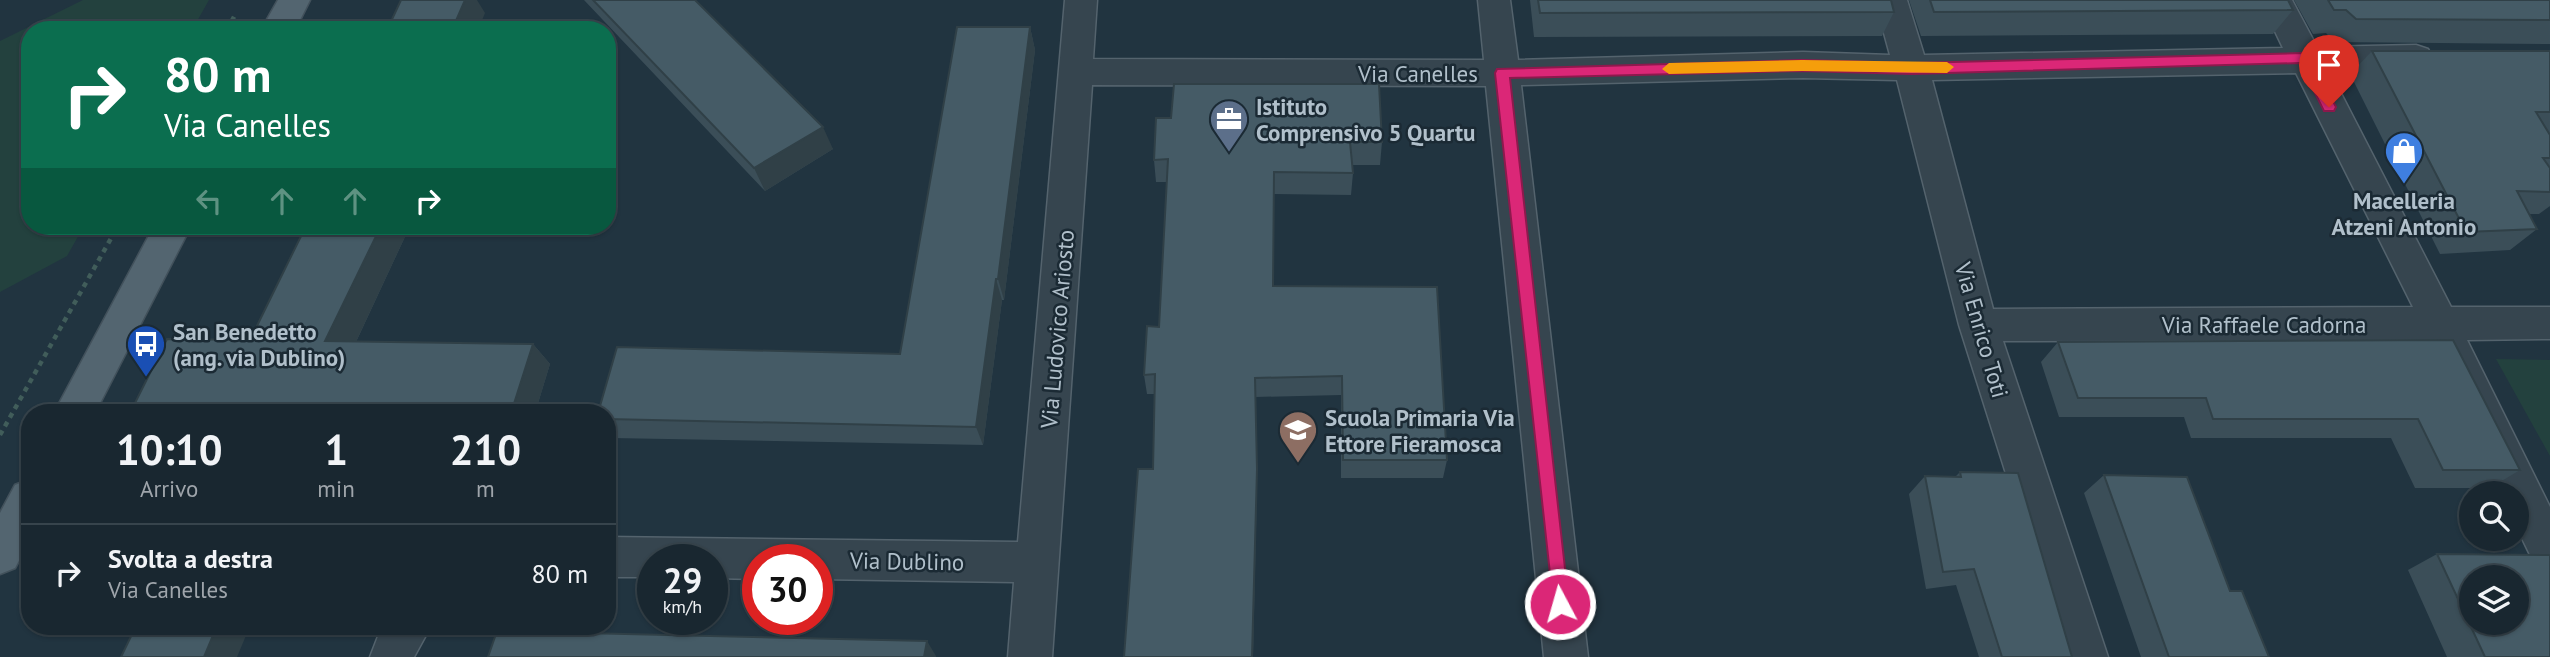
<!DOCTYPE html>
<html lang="it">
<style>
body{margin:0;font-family:"PT Sans",sans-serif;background:#222f38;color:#f1f3f6;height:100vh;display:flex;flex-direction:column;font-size:26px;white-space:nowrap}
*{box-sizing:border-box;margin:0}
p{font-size:23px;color:#9fa5ab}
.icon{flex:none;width:38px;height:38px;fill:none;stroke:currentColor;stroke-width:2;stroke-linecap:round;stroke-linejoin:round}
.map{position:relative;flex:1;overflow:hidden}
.drawer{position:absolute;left:21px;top:404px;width:595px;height:231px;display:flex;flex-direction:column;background:#192730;border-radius:28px;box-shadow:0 2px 5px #0004,0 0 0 2px #37444c}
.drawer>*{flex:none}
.top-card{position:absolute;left:21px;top:21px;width:595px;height:214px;border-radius:28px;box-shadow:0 2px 5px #0004,0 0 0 2px #37444c;background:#0b6e4f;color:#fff;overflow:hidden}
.buttons{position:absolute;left:2459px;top:481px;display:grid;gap:14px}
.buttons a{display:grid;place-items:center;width:70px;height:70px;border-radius:50%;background:#192730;box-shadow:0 2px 5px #0004,0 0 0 2px #37444c;font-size:35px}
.speed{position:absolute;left:637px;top:544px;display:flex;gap:14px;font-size:35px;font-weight:700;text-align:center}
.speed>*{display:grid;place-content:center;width:91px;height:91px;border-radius:50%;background:#192730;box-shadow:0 2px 5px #0004,0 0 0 2px #37444c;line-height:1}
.speed small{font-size:18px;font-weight:400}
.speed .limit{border:10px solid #d22;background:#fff;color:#111}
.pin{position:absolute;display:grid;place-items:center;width:60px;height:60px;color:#fff;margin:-72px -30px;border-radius:50% 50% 50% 0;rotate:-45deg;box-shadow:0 0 7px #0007}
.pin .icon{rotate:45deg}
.me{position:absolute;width:77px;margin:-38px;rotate:354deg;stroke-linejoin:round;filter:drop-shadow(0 0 5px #0008)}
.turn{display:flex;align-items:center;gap:24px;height:147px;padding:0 28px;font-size:32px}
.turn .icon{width:91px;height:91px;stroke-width:2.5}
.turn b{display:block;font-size:49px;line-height:60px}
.lanes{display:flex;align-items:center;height:66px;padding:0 28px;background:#0003;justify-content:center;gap:35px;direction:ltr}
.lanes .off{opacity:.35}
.eta{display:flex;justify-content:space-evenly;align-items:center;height:119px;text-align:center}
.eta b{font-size:42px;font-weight:800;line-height:49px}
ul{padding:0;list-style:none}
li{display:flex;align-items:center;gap:21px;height:98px;padding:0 28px;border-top:2px solid #37444c}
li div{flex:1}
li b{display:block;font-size:26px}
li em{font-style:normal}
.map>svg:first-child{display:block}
.green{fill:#23413e}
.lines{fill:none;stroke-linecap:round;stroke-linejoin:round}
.minor-casing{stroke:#54636d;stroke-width:3}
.major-casing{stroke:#42515b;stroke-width:3}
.path{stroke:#415d5a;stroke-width:4.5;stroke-dasharray:5 5;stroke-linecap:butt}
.minor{fill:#36454f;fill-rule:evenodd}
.major{fill:#536570;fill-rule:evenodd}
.wall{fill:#3b4e58}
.shaded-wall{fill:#304047}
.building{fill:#455b66;stroke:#304047;stroke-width:2;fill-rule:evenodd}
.route{fill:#db2777;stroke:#8e194d;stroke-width:2}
.slow{fill:#f59e0b}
.labels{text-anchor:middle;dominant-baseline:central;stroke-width:5;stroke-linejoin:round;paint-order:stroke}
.street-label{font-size:23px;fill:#b1c0cb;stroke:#1b2a34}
.poi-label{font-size:23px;font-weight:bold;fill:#b1c0cb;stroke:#1b2a34;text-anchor:start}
</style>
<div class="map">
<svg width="2550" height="657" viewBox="0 0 2550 657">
<rect width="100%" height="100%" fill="#213440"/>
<path class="green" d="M 83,0 L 209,0 L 192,30 L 30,30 L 30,226 L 84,226 L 67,256 L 0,292 L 0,41 Z
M 2496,359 L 2550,360 L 2550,456 Z"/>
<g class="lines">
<g class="minor-casing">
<path id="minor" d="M 1065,0 L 1097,0 L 1093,59 L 1484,60 L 1478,0 L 1510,0 L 1518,60 L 1803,52 L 1890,55 L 1875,0 L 1907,0 L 1924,55 L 2283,48 L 2260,0 L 2292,0 L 2317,47 L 2416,45 L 2428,49 L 2433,58 L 2428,67 L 2416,71 L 2330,72 L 2451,307 L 2550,307 L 2550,339 L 2467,340 L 2550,507 L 2550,571 L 2535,565 L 2516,526 L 2516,494 L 2501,494 L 2429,340 L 2003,341 L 2108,657 L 2064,657 L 1959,325 L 1897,80 L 1803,78 L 1521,85 L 1588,657 L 1544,657 L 1486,86 L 1092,85 L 1052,657 L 1008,657 L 1014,582 L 817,579 L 817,560 L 758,560 L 758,579 L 712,578 L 712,560 L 653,560 L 653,577 L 607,577 L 607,537 L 1018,542 ZM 2296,73 L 2413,307 L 1993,309 L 1932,80 Z
M 382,626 L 431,626 L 414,657 L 370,657 Z"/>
</g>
<g class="major-casing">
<path id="major" d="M 278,0 L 310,0 L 295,30 L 261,30 Z
M 154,226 L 191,226 L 95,413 L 54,413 Z
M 30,479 L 30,540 L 15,568 L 0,574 L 0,513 L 15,485 Z"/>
</g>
<path class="path" d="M 227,30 L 236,13
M 0,435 L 118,226"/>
<use href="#minor" class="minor"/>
<use href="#major" class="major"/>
</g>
<path class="wall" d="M 584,0 L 695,0 L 833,149 L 765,191 Z
M 1530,0 L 1891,0 L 1894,12 L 1882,36 L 1534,37 Z
M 1909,0 L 2288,0 L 2293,10 L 2273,34 L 1921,36 Z
M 2294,0 L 2550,0 L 2550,44 L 2334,42 L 2326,33 L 2313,34 Z
M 1030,27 L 1035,50 L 1004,300 L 1002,300 L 983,445 L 612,438 L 607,433 L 607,413 L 900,354 Z
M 2372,51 L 2550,51 L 2550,134 L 2549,134 L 2550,135 L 2550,206 L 2539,214 L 2529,214 L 2537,229 L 2510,250 L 2440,254 L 2350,74 Z
M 1156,118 L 1382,142 L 1380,165 L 1352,165 L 1353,173 L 1351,195 L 1274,194 L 1273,286 L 1447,460 L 1443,478 L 1341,478 L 1341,395 L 1255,397 L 1257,487 L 1253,657 L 1124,657 L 1153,469 L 1155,394 L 1147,394 L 1144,375 L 1159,327 L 1167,182 L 1156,182 L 1154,160 Z
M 306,226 L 410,226 L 356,342 L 533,344 L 550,364 L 535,413 L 139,413 L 132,409 L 250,340 Z
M 2453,340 L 2520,470 L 2490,488 L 2415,488 L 2391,438 L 2191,438 L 2184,417 L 2059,417 L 2041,362 L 2058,342 Z
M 1960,472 L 2072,657 L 1979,657 L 1956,585 L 1926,589 L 1909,494 L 1925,476 L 1955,477 Z
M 2104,475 L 2269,657 L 2141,657 L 2084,493 Z
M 2437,554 L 2550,657 L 2447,657 L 2408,570 Z"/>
<path class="shaded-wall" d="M 465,0 L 477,0 L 485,13 L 478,30 L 452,30 Z
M 1030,27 L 1035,50 L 1004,300 L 998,279 Z
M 823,127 L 833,149 L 765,191 L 754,168 Z
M 381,226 L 410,226 L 347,361 L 325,341 Z
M 996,279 L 1002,300 L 983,445 L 976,427 Z
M 533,344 L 550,364 L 535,413 L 511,413 Z
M 1257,469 L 1253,657 L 1252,657 Z
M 217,626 L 250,626 L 237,657 L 204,657 Z
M 927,641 L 936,656 L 936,657 L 924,657 Z"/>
<path class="building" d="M 401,0 L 465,0 L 452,30 L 387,30 Z
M 593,0 L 695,0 L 823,127 L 754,168 Z
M 1538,0 L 1891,0 L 1894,12 L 1540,13 Z
M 1930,0 L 2288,0 L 2293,10 L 1934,12 Z
M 2328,0 L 2550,0 L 2550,20 L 2356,19 L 2346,10 L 2334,10 Z
M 957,27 L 1030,27 L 998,279 L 996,279 L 976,427 L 607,419 L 607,413 L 598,413 L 617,347 L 900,354 Z
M 2372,51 L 2550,51 L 2550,112 L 2536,112 L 2550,135 L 2550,158 L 2543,158 L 2550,168 L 2550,192 L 2517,191 L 2537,229 L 2466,232 Z
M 1174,84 L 1379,84 L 1382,142 L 1350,142 L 1353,173 L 1274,172 L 1273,286 L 1437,287 L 1447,460 L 1343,460 L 1342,376 L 1255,378 L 1257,469 L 1252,657 L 1124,657 L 1138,469 L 1153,469 L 1155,374 L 1144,375 L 1147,326 L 1159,327 L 1168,159 L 1154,160 L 1156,118 L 1171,118 Z
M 306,226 L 381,226 L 325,341 L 533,344 L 511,413 L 302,413 L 132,409 L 167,339 L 250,340 Z
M 2453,340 L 2520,470 L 2443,470 L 2418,419 L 2213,419 L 2206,398 L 2078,398 L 2058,342 Z
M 1960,472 L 2018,473 L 2072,657 L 2002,657 L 1974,569 L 1943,572 L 1925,476 L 1961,477 Z
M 2104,475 L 2187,477 L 2230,591 L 2242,591 L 2269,657 L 2169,657 Z
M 2437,554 L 2550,555 L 2550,657 L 2485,657 ZM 2471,578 L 2516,578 L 2516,623 L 2471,623 Z
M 136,626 L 217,626 L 204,657 L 121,657 Z
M 497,631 L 927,641 L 924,657 L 488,657 Z"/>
<path class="route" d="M 2304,53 L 2311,58 L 2336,107 L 2334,111 L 2324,111 L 2300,63 L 1912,74 L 1802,71 L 1510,78 L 1569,604 L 1566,610 L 1560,613 L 1554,610 L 1495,73 L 1497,69 L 1802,60 L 1912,63 Z"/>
<path class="slow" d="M 1802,60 L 1947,62 L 1954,67 L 1947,73 L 1802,71 L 1669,74 L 1662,69 L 1669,63 Z"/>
<defs>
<g id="office-pin" transform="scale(2.0125)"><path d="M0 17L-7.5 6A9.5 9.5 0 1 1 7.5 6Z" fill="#5c6f8a" stroke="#1b2a34"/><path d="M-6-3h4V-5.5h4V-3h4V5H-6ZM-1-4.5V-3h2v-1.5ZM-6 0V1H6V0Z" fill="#fff"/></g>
<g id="shop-pin" transform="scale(2.0125)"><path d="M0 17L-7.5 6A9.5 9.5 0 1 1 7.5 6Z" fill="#3f7fe0" stroke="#1b2a34"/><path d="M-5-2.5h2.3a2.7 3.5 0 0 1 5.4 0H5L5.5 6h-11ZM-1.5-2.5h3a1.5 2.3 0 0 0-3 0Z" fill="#fff"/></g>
<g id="bus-pin" transform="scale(2.0125)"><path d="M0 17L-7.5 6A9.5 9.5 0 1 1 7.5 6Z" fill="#1a4fb4" stroke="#1b2a34"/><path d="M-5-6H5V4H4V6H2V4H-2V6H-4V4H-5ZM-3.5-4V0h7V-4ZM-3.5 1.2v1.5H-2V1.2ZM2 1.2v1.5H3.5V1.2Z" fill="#fff"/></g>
<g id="school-pin" transform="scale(2.0125)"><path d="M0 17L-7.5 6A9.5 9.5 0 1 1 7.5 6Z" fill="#8d6e63" stroke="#1b2a34"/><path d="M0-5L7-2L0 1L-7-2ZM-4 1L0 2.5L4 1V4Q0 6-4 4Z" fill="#fff"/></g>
</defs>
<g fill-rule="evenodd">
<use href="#office-pin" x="1229" y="119"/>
<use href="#shop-pin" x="2404" y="151"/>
<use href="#bus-pin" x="146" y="344"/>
<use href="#school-pin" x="1298" y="430"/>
</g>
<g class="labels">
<g class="street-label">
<text x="1418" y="73">Via Canelles</text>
<text x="2264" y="324">Via Raffaele Cadorna</text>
<text transform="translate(1057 329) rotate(-85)">Via Ludovico Ariosto</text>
<text transform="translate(1982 330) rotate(74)">Via Enrico Toti</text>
<text transform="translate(907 561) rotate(1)">Via Dublino</text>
</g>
<g class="poi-label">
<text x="1256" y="106">Istituto<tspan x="1256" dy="26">Comprensivo 5 Quartu</tspan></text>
<text x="2404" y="200" text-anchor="middle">Macelleria<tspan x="2404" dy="26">Atzeni Antonio</tspan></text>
<text x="173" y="331">San Benedetto<tspan x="173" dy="26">(ang. via Dublino)</tspan></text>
<text x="1325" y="417">Scuola Primaria Via<tspan x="1325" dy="26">Ettore Fieramosca</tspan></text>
</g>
</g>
</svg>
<div class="buttons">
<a><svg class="icon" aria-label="search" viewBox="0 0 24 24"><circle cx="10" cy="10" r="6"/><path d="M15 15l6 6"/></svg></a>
<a><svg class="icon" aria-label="layers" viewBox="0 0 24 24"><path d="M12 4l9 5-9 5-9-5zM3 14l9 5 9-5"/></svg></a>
</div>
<div class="speed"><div>29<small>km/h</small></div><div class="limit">30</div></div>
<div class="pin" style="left:2329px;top:107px;background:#d93025"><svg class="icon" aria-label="arrive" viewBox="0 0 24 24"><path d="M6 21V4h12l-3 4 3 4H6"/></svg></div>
<svg class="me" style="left:1560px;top:604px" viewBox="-20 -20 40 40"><circle r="17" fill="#db2777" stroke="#fff" stroke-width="3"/><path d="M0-11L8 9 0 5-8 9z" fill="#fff"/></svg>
<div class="top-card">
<div class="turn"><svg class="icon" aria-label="right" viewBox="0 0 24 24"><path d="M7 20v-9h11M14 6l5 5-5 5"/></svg><div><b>80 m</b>Via Canelles</div></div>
<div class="lanes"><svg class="icon off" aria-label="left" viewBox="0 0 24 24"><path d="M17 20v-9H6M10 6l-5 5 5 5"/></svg><svg class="icon off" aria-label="ahead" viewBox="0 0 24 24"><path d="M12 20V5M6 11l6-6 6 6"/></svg><svg class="icon off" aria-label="ahead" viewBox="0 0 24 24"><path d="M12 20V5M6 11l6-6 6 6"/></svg><svg class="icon" aria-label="right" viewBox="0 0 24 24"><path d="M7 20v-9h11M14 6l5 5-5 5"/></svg></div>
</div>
<section class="drawer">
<div class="eta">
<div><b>10:10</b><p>Arrivo</p></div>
<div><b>1</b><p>min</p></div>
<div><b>210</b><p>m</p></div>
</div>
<ul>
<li><svg class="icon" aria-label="right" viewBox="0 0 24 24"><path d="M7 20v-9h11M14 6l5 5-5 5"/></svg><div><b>Svolta a destra</b><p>Via Canelles</p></div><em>80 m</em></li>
</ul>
</section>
</div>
